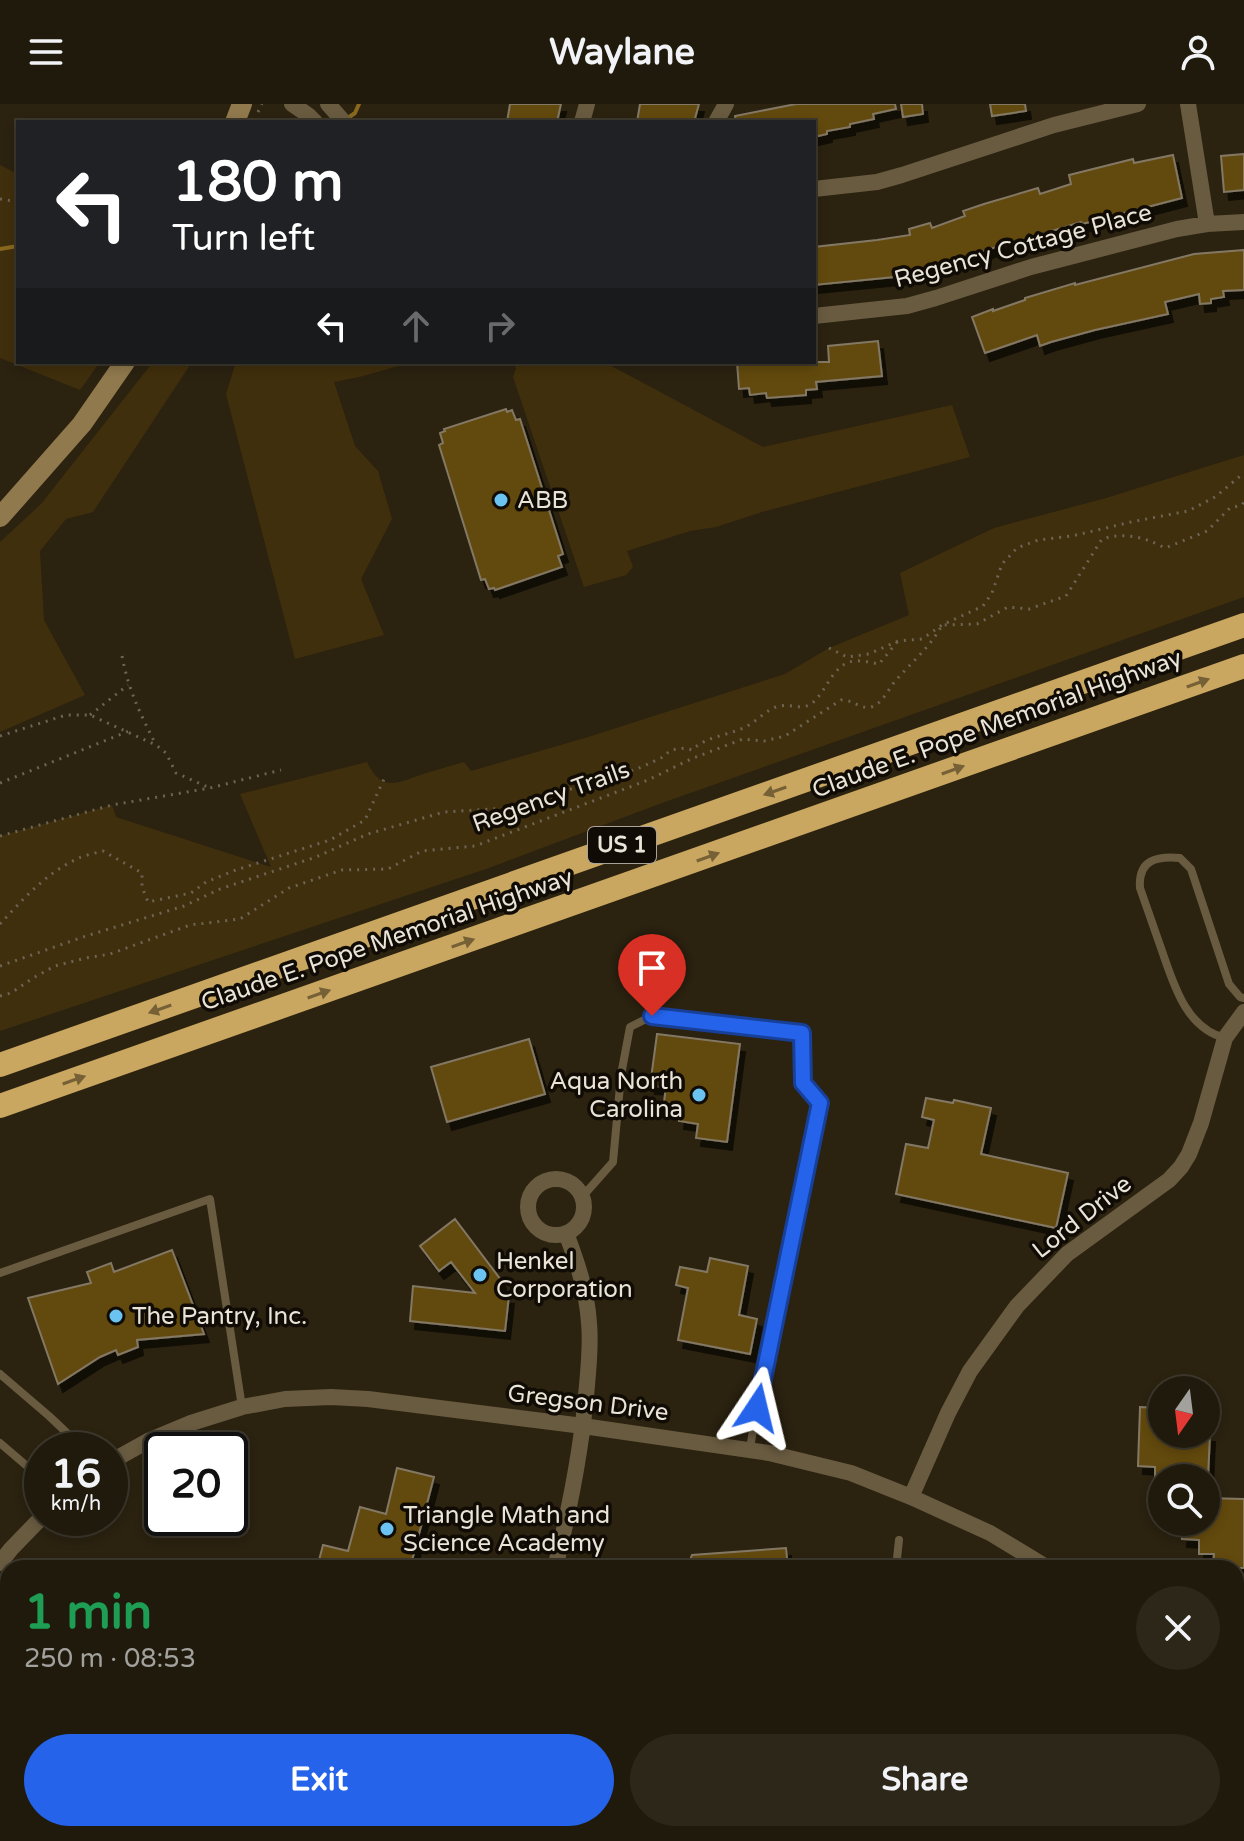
<!DOCTYPE html>
<meta charset="utf-8">
<style>
body{margin:0;font-family:"Varela Round",sans-serif;background:#2d271a;color:#f1f3f6;height:100vh;display:flex;flex-direction:column;font-size:30px;white-space:nowrap}
*{box-sizing:border-box;margin:0}
p{font-size:26px;color:#a2a19d}
.icon{flex:none;width:44px;height:44px;fill:none;stroke:currentColor;stroke-width:2;stroke-linecap:round;stroke-linejoin:round}
.map{position:relative;flex:1;overflow:hidden}
.sheet{position:absolute;left:0px;top:1456px;width:1244px;height:282px;display:flex;flex-direction:column;background:#201a0c;border-radius:24px 24px 0 0;box-shadow:0 4px 12px #0003,0 0 0 2px #3d382d}
.sheet>*{flex:none}
.banner{position:absolute;left:16px;top:16px;width:800px;height:244px;border-radius:0px;box-shadow:0 4px 12px #0003,0 0 0 2px #3d382d;background:#202124;color:#fff;overflow:hidden}
.needle{width:52px;rotate:194deg}
.fabs{position:absolute;left:1148px;top:1272px;display:grid;gap:16px}
.fabs a{display:grid;place-items:center;width:72px;height:72px;border-radius:50%;background:#201a0c;box-shadow:0 4px 12px #0003,0 0 0 2px #3d382d;font-size:40px}
.speed{position:absolute;left:24px;top:1328px;display:flex;gap:16px;font-size:40px;font-weight:700;text-align:center}
.speed>*{display:grid;place-content:center;width:104px;height:104px;border-radius:50%;background:#201a0c;box-shadow:0 4px 12px #0003,0 0 0 2px #3d382d;line-height:1}
.speed small{font-size:20px;font-weight:400}
.speed .limit{border:4px solid #111;border-radius:12px;background:#fff;color:#111}
.pin{position:absolute;display:grid;place-items:center;width:68px;height:68px;color:#fff;margin:-82px -34px;border-radius:50% 50% 50% 0;rotate:-45deg;box-shadow:0 0 8px #0007}
.pin .icon{rotate:45deg}
.me{position:absolute;width:88px;margin:-44px;rotate:10deg;stroke-linejoin:round;filter:drop-shadow(0 0 6px #0008)}
.turn{display:flex;align-items:center;gap:28px;height:168px;padding:0 24px;font-size:36px}
.turn .icon{width:104px;height:104px;stroke-width:2.5}
.turn b{display:block;font-size:56px;line-height:68px}
.lanes{display:flex;align-items:center;height:76px;padding:0 24px;background:#0003;justify-content:center;gap:40px;direction:ltr}
.lanes .off{opacity:.35}
.round{display:grid;place-items:center;flex:none;width:84px;height:84px;border-radius:42px;background:#2d271a}
.summary{display:flex;align-items:center;justify-content:space-between;height:136px;padding:0 24px}
h1{font-size:48px;font-weight:700;line-height:60px;color:#1e9e55}
.primary-button{display:flex;gap:16px;margin-top:auto;padding:16px 24px}
.primary-button a{flex:1;height:92px;border-radius:48px;background:#2563eb;color:#fff;font-size:32px;font-weight:700;line-height:92px;text-align:center}
.primary-button a+a{background:#2d271a;color:#f1f3f6}
header{display:flex;justify-content:space-between;align-items:center;height:104px;padding:0 24px;background:#201a0c;font-size:36px;font-weight:700}
.map>svg:first-child{display:block}
.green{fill:#402f0c}
.lines{fill:none;stroke-linecap:round;stroke-linejoin:round}
.stream{stroke:#89681d;stroke-width:4}
.building{fill:#624910;stroke:#837864;stroke-width:2;filter:url(#shadow)}
.path{stroke:#6c6454;stroke-width:3;stroke-dasharray:2 6;stroke-linecap:butt}
.lane{stroke:#695b40;stroke-width:8}
.street{stroke:#695b40;stroke-width:16}
.secondary{stroke:#90794d;stroke-width:20}
.highway{stroke:#caa760;stroke-width:24}
.oneway{fill:#766137}
.route-casing{stroke:#184099;stroke-width:20}
.route{stroke:#2563eb;stroke-width:14}
.poi-dot{fill:#6bc3f2;stroke:#100c05;stroke-width:3}
.labels{text-anchor:middle;dominant-baseline:central;stroke-width:7;stroke-linejoin:round;paint-order:stroke}
.shield{fill:#100c05;stroke:#a8a299;stroke-width:2}
.shield-label{font-size:22px;font-weight:bold;fill:#e9e3d8}
.street-label{font-size:24px;fill:#e9e3d8;stroke:#100c05}
.poi-label{font-size:24px;fill:#e9e3d8;stroke:#100c05;text-anchor:start}
</style>
<header><svg class="icon" aria-label="menu" viewBox="0 0 24 24"><path d="M4 6h16M4 12h16M4 18h16"/></svg>Waylane<svg class="icon" aria-label="person" viewBox="0 0 24 24"><circle cx="12" cy="8" r="4"/><path d="M4 21q1-7 8-7t8 7"/></svg></header>
<div class="map">
<svg width="1244" height="1737" viewBox="0 0 1244 1737">
<defs>
<filter id="shadow"><feDropShadow dx="5" dy="8" stdDeviation="0" flood-color="#0009"/></filter>
</defs>
<rect width="100%" height="100%" fill="#2b2210"/>
<path class="green" d="M 0,61 L 18,70 L 18,258 L 100,258 L 80,286 L 0,254 Z
M 153,258 L 192,258 L 93,408 L 66,415 L 40,447 L 44,516 L 85,591 L 0,628 L 0,438 L 41,400 Z
M 236,258 L 413,258 L 359,273 L 334,278 L 355,342 L 378,367 L 392,415 L 361,475 L 384,531 L 295,555 L 226,290 Z
M 513,258 L 604,258 L 763,343 L 952,301 L 970,353 L 762,408 L 716,423 L 690,427 L 627,447 L 633,463 L 626,471 L 584,483 L 513,273 L 516,264 Z
M 1244,351 L 1244,493 L 662,699 L 489,764 L 0,927 L 0,732 L 112,701 L 116,713 L 271,763 L 240,690 L 367,658 C 382,690 399,678 426,669 C 439,665 451,662 464,658 L 471,667 L 585,634 L 785,570 L 829,544 L 909,511 L 900,469 L 994,424 L 1106,394 Z"/>
<g class="lines">
<path class="stream" d="M 345,16 L 355,9 L 359,0
M 0,145 L 18,142"/>
</g>
<path class="building" d="M 510,0 L 561,0 L 557,18 L 507,18 Z
M 640,0 L 699,0 L 694,18 L 637,18 Z
M 796,0 L 895,0 L 896,5 L 873,10 L 874,15 L 850,20 L 850,23 L 827,27 L 827,30 L 814,33 L 814,18 L 736,18 L 735,12 Z
M 901,0 L 922,0 L 923,10 L 903,13 Z
M 990,0 L 1025,0 L 1026,7 L 992,12 Z
M 1244,50 L 1244,86 L 1224,88 L 1221,52 Z
M 1173,51 L 1182,94 L 1082,120 L 1081,118 L 1004,142 L 1004,140 L 953,159 L 905,172 L 814,181 L 814,143 L 877,136 L 910,131 L 909,125 L 930,119 L 932,124 L 965,112 L 963,107 L 984,100 L 1038,84 L 1040,90 L 1071,80 L 1069,71 L 1133,55 L 1134,59 Z
M 1244,146 L 1244,186 L 1223,187 L 1224,193 L 1211,195 L 1211,199 L 1200,200 L 1199,190 L 1165,198 L 1168,210 L 1095,226 L 1051,238 L 1040,242 L 1037,231 L 985,249 L 972,213 L 993,205 L 993,207 L 1025,196 L 1025,194 L 1075,179 L 1075,181 L 1194,150 Z
M 878,237 L 882,272 L 816,278 L 817,285 L 806,286 L 806,291 L 794,292 L 767,294 L 766,289 L 750,291 L 749,284 L 739,285 L 737,258 L 829,258 L 828,242 Z
M 506,305 L 507,308 L 512,306 L 516,316 L 520,315 L 563,450 L 558,452 L 562,463 L 495,486 L 494,484 L 489,485 L 485,475 L 481,476 L 439,341 L 443,339 L 440,329 L 445,327 L 444,325 Z
M 657,930 L 740,940 L 727,1038 L 696,1034 L 698,1020 L 679,1017 L 681,1001 L 664,998 L 666,983 L 650,982 Z
M 529,935 L 545,990 L 447,1018 L 431,963 Z
M 926,994 L 953,999 L 954,996 L 991,1004 L 981,1050 L 1068,1069 L 1056,1124 L 896,1090 L 906,1040 L 928,1044 L 934,1016 L 922,1013 Z
M 455,1115 L 501,1176 L 500,1191 L 509,1192 L 505,1227 L 410,1217 L 413,1182 L 475,1189 L 451,1158 L 439,1167 L 420,1142 Z
M 172,1146 L 204,1230 L 137,1236 L 138,1243 L 118,1251 L 116,1246 L 100,1253 L 58,1280 L 28,1194 L 91,1179 L 87,1168 L 111,1159 L 114,1168 Z
M 710,1154 L 748,1162 L 739,1211 L 757,1215 L 750,1250 L 678,1236 L 688,1184 L 676,1181 L 680,1163 L 707,1168 Z
M 1140,1303 L 1162,1304 L 1162,1330 L 1210,1330 L 1208,1374 L 1155,1374 L 1155,1363 L 1138,1362 Z
M 397,1364 L 434,1373 L 410,1464 L 317,1464 L 323,1441 L 348,1447 L 360,1403 L 386,1410 Z
M 1206,1394 L 1244,1395 L 1244,1464 L 1213,1464 L 1214,1450 L 1199,1450 L 1199,1436 L 1182,1435 L 1183,1418 L 1206,1418 Z
M 786,1444 L 788,1464 L 687,1464 L 692,1451 Z"/>
<g class="lines">
<path class="path" d="M 258,8 L 262,0
M 0,95 L 18,98
M 829,544 L 847,553 L 869,550 L 898,537 L 922,535 L 942,521 L 983,502 L 992,489 L 1002,460 L 1017,444 L 1038,436 L 1072,432 L 1131,418 L 1188,407 L 1215,393 L 1244,369
M 122,552 C 129,588 140,609 156,641
M 90,611 L 128,581
M 0,632 L 66,611 L 90,611 L 156,641 L 166,649 L 176,669 L 210,684
M 0,679 L 129,627
M 0,732 L 112,701 L 210,684 L 281,666
M 0,820 C 23,795 47,768 79,754 C 86,751 95,749 103,747 L 142,769 L 142,783 L 148,798 L 191,789 L 206,778 L 236,766 L 330,736 L 365,716 L 385,673
M 0,862 L 86,832 L 184,802 L 220,785 L 316,753 L 368,730 L 444,708 L 524,703 L 554,690 L 637,665 L 661,654 L 671,646 L 685,644 L 692,646 C 707,632 726,632 743,624 C 756,619 767,604 780,602 C 791,600 801,606 811,600 C 827,588 832,560 854,557 C 862,556 872,559 879,560 L 898,537
M 0,892 L 11,889 L 33,874 L 55,862 L 86,854 L 110,850 L 190,821 L 240,815 L 289,784 L 342,766 L 388,765 L 422,747 L 475,742 L 648,676 L 691,655 L 743,635 L 764,637 L 785,632 L 841,596 C 852,595 861,606 871,603 C 883,600 889,583 897,575 C 913,557 931,542 942,521 L 977,520 L 1008,503 L 1029,505 L 1066,492 L 1102,435 C 1125,428 1144,433 1165,444 L 1207,427 L 1230,404 L 1242,401 L 1244,398"/>
<path class="lane" d="M 1225,934 C 1185,924 1173,878 1161,844 C 1154,824 1147,804 1140,784 C 1138,756 1156,752 1180,754 L 1191,765 L 1229,880 L 1240,893 L 1244,894
M 582,1093 L 613,1058 L 621,971 L 630,923 L 652,912 L 802,929 L 803,979 L 820,999 L 760,1281 L 750,1345
M 0,1169 L 210,1095 L 242,1303
M 0,1270 L 49,1312 L 85,1346
M 0,1339 L 42,1375
M 896,1464 L 899,1436
M 756,1730 L 757,1737
M 1150,1730 L 1167,1737"/>
<path class="street" d="M 292,0 L 308,11 L 315,18
M 328,0 L 344,18
M 1188,0 L 1207,120
M 582,18 L 587,0
M 716,18 L 726,0
M 814,85 L 877,78 L 902,71 L 1054,21 L 1138,0
M 814,212 L 907,202 L 936,194 L 1031,163 L 1177,125 L 1207,120 L 1244,118
M528 1103a28 28 0 1 1 56 0a28 28 0 1 1-56 0Z
M 110,1358 L 148,1337 L 191,1319 L 242,1303 L 285,1295 L 331,1293 L 368,1295 L 583,1322 L 769,1349 L 851,1369 L 911,1393 L 990,1429 L 1048,1464
M 911,1393 L 948,1309 L 970,1267 L 1017,1202 L 1067,1150 L 1169,1076 L 1181,1063 L 1189,1050 L 1201,1019 L 1225,934 L 1244,908
M 0,1459 L 11,1445 L 42,1413
M 555,1464 C 570,1404 582,1342 587,1281 C 589,1260 591,1239 589,1219 C 587,1187 577,1158 566,1129
M 1236,1620 L 1244,1626
M 496,1730 L 496,1737"/>
<path class="secondary" d="M 235,18 L 242,0
M 0,413 L 82,320 L 125,258"/>
<path class="highway" d="M 0,961 L 1244,521
M 0,1002 L 1244,562"/>
</g>
<defs><path id="oneway-solid" d="M-6-.8H1V-3.2L6.5 0L1 3.2V.8H-6Z" transform="scale(2)"/></defs>
<g class="oneway">
<use href="#oneway-solid" transform="translate(1198 579) rotate(-20)"/>
<use href="#oneway-solid" transform="translate(953 666) rotate(-20)"/>
<use href="#oneway-solid" transform="translate(775 687) rotate(161)"/>
<use href="#oneway-solid" transform="translate(708 753) rotate(-20)"/>
<use href="#oneway-solid" transform="translate(463 839) rotate(-19)"/>
<use href="#oneway-solid" transform="translate(319 890) rotate(-19)"/>
<use href="#oneway-solid" transform="translate(160 905) rotate(161)"/>
<use href="#oneway-solid" transform="translate(74 976) rotate(-19)"/>
</g>
<g class="lines">
<g class="route-casing">
<path id="route" d="M 652,912 L 802,929 L 803,979 L 820,999 L 757,1304"/>
</g>
<use href="#route" class="route"/>
</g>
<g class="poi-dot">
<circle cx="501" cy="396" r="8"/>
<circle cx="699" cy="991" r="8"/>
<circle cx="480" cy="1171" r="8"/>
<circle cx="116" cy="1212" r="8"/>
<circle cx="387" cy="1425" r="8"/>
</g>
<g class="labels">
<rect class="shield" x="588" y="723" width="68" height="36" rx="6"/>
<g class="shield-label">
<text x="622" y="741">US 1</text>
</g>
<g class="street-label">
<text transform="translate(1023 142) rotate(-15)">Regency Cottage Place</text>
<text transform="translate(997 620) rotate(-20)">Claude E. Pope Memorial Highway</text>
<text transform="translate(551 693) rotate(-20)">Regency Trails</text>
<text transform="translate(387 836) rotate(-19)">Claude E. Pope Memorial Highway</text>
<text transform="translate(1082 1113) rotate(-38)">Lord Drive</text>
<text transform="translate(588 1299) rotate(7)">Gregson Drive</text>
</g>
<g class="poi-label">
<text x="517" y="396">ABB</text>
<text x="683" y="977" text-anchor="end">Aqua North<tspan x="683" dy="28">Carolina</tspan></text>
<text x="496" y="1157">Henkel<tspan x="496" dy="28">Corporation</tspan></text>
<text x="132" y="1212">The Pantry, Inc.</text>
<text x="403" y="1411">Triangle Math and<tspan x="403" dy="28">Science Academy</tspan></text>
</g>
</g>
</svg>
<div class="fabs">
<a><svg class="needle" viewBox="-14 -14 28 28"><path d="M0-13l5 13h-10z" fill="#e53935"/><path d="M0 13l5-13h-10z" fill="#a2a19d"/></svg></a>
<a><svg class="icon" aria-label="search" viewBox="0 0 24 24"><circle cx="10" cy="10" r="6"/><path d="M15 15l6 6"/></svg></a>
</div>
<div class="speed"><div>16<small>km/h</small></div><div class="limit">20</div></div>
<div class="pin" style="left:652px;top:912px;background:#d93025"><svg class="icon" aria-label="arrive" viewBox="0 0 24 24"><path d="M6 21V4h12l-3 4 3 4H6"/></svg></div>
<svg class="me" style="left:757px;top:1304px" viewBox="-20 -20 40 40"><path d="M0-17L14 15 0 8-14 15z" fill="#2563eb" stroke="#fff" stroke-width="4"/></svg>
<div class="banner">
<div class="turn"><svg class="icon" aria-label="left" viewBox="0 0 24 24"><path d="M17 20v-9H6M10 6l-5 5 5 5"/></svg><div><b>180 m</b>Turn left</div></div>
<div class="lanes"><svg class="icon" aria-label="left" viewBox="0 0 24 24"><path d="M17 20v-9H6M10 6l-5 5 5 5"/></svg><svg class="icon off" aria-label="ahead" viewBox="0 0 24 24"><path d="M12 20V5M6 11l6-6 6 6"/></svg><svg class="icon off" aria-label="right" viewBox="0 0 24 24"><path d="M7 20v-9h11M14 6l5 5-5 5"/></svg></div>
</div>
<section class="sheet">
<div class="summary"><div><h1>1 min</h1><p>250 m · 08:53</p></div><a class="round"><svg class="icon" aria-label="close" viewBox="0 0 24 24"><path d="M6 6l12 12M18 6L6 18"/></svg></a></div>
<div class="primary-button"><a>Exit</a><a>Share</a></div>
</section>
</div>
